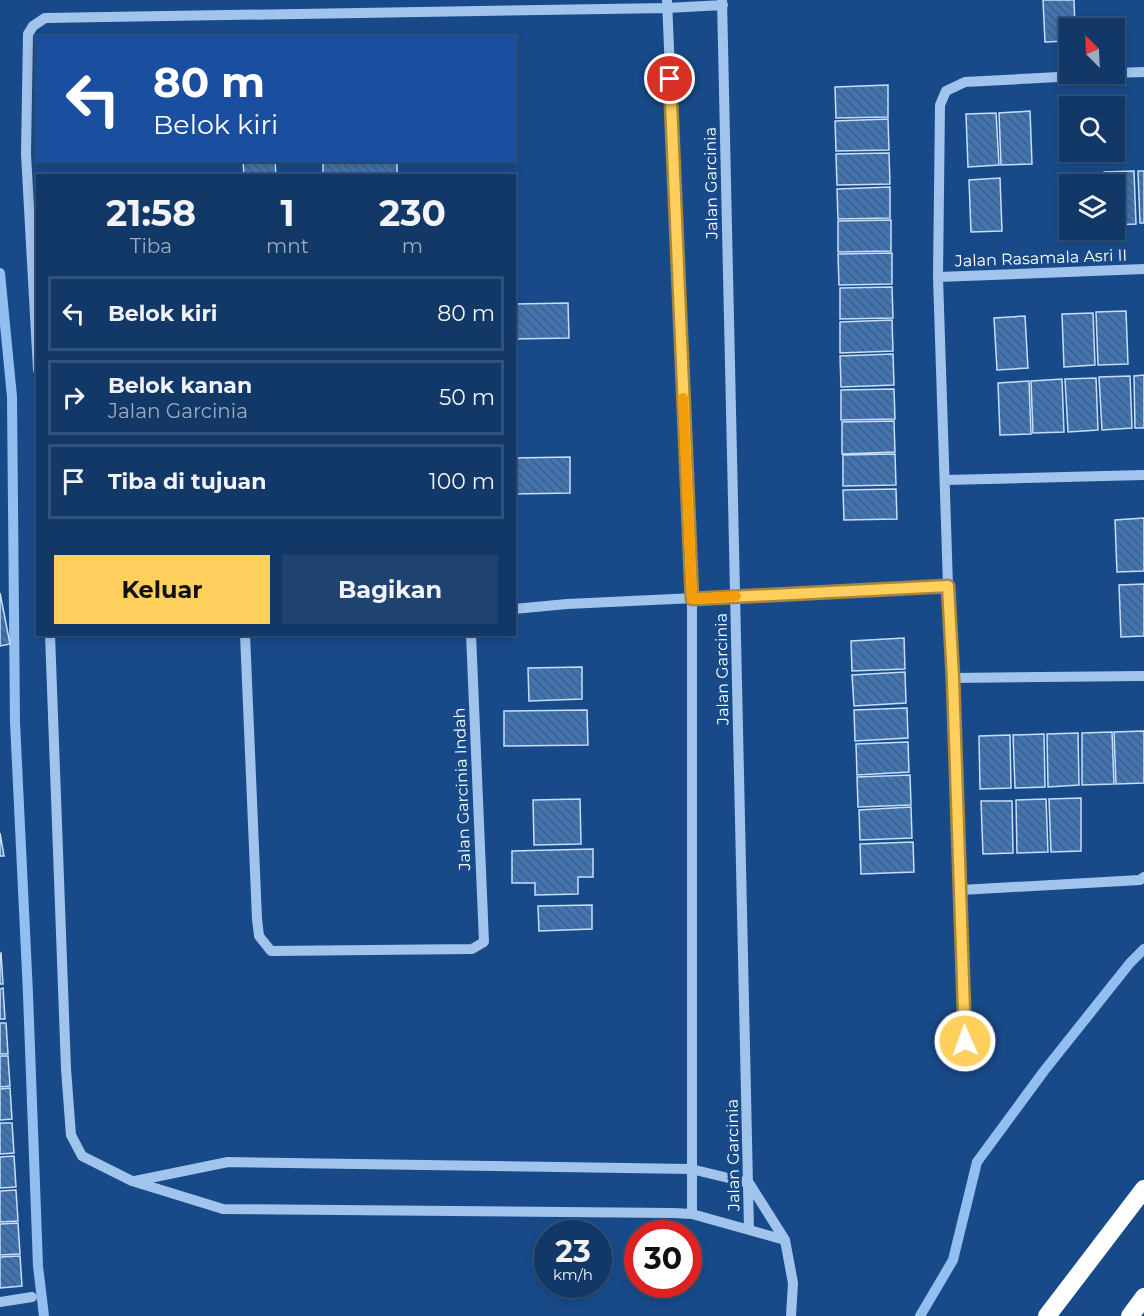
<!DOCTYPE html>
<html lang="id">
<style>
body{margin:0;font-family:Montserrat,sans-serif;background:#1f4370;color:#f1f3f6;height:100vh;display:flex;flex-direction:column;font-size:22px;white-space:nowrap}
*{box-sizing:border-box;margin:0}
p{font-size:20px;color:#9cacc0}
.icon{flex:none;width:33px;height:33px;fill:none;stroke:currentColor;stroke-width:2;stroke-linecap:round;stroke-linejoin:round}
.map{position:relative;flex:1;overflow:hidden}
.side{position:absolute;left:36px;top:174px;width:480px;height:462px;display:flex;flex-direction:column;background:#123867;border-radius:0px;box-shadow:0 3px 9px #0003,0 0 0 2px #31527b}
.side>*{flex:none}
.hud{position:absolute;left:36px;top:36px;width:480px;height:126px;border-radius:0px;box-shadow:0 3px 9px #0003,0 0 0 2px #31527b;background:#1a4fa0;color:#fff;overflow:hidden}
.needle{width:39px;rotate:336deg}
.buttons{position:absolute;left:1059px;top:18px;display:grid;gap:12px}
.buttons a{display:grid;place-items:center;width:66px;height:66px;border-radius:0px;background:#123867;box-shadow:0 3px 9px #0003,0 0 0 2px #31527b;font-size:30px}
.speed{position:absolute;left:534px;top:1220px;display:flex;gap:12px;font-size:30px;font-weight:700;text-align:center}
.speed>*{display:grid;place-content:center;width:78px;height:78px;border-radius:50%;background:#123867;box-shadow:0 3px 9px #0003,0 0 0 2px #31527b;line-height:1}
.speed small{font-size:15px;font-weight:400}
.speed .limit{border:9px solid #d22;background:#fff;color:#111}
.pin{position:absolute;display:grid;place-items:center;width:51px;height:51px;color:#fff;margin:-26px;border:3px solid #fff;border-radius:50%;box-shadow:0 2px 6px #0007}
.me{position:absolute;width:66px;margin:-33px;rotate:358deg;stroke-linejoin:round;filter:drop-shadow(0 0 4px #0008)}
.turn{display:flex;align-items:center;gap:21px;height:126px;padding:0 18px;font-size:27px}
.turn .icon{width:78px;height:78px;stroke-width:2.5}
.turn b{display:block;font-size:42px;line-height:51px}
.eta{display:flex;justify-content:space-evenly;align-items:center;height:102px;text-align:center}
.eta b{font-size:36px;font-weight:700;line-height:42px}
.primary-button{display:flex;gap:12px;margin-top:auto;padding:12px 18px}
.primary-button a{flex:1;height:69px;border-radius:0px;background:#ffcf5d;color:#111;font-size:24px;font-weight:700;line-height:69px;text-align:center}
.primary-button a+a{background:#1f4370;color:#f1f3f6}
ul{padding:0;list-style:none}
li{display:flex;align-items:center;gap:18px;height:75px;margin:0 12px 9px;padding:0 6px;border:3px solid #31527b;border-radius:0px}
li div{flex:1}
li b{display:block;font-size:22px}
li em{font-style:normal}
.map>svg:first-child{display:block}
.lines{fill:none;stroke-linecap:round;stroke-linejoin:round}
.stream{stroke:#93bff0;stroke-width:10}
.building{fill:url(#building-back-hatch);stroke:#c6defa;stroke-width:1.5}
.minor{stroke:#a1c4ed;stroke-width:10}
.highway{stroke:#fff;stroke-width:18}
.route-casing{stroke:#a6873c;stroke-width:15}
.route{stroke:#ffcf5d;stroke-width:10}
.slow{stroke:#f59e0b;stroke-width:10}
.labels{text-anchor:middle;dominant-baseline:central;stroke-width:6;stroke-linejoin:round;paint-order:stroke}
.street-label{font-size:16px;fill:#fff;stroke:#184a89}
</style>
<div class="map">
<svg width="1144" height="1316" viewBox="0 0 1144 1316">
<defs>
<pattern id="building-back-hatch" width="6" height="6" patternUnits="userSpaceOnUse" patternTransform="scale(1.5)"><rect width="6" height="6" fill="#4174b2"/><path d="M-1 5l2 2M0 0l6 6M5-1l2 2" fill="none" stroke="#475e7a"/></pattern>
</defs>
<rect width="100%" height="100%" fill="#184a89"/>
<g class="lines">
<path class="stream" d="M 0,273 L 12,397 L 15,722 L 28,994 L 38,1266 L 44,1316
M 920,1316 L 953,1260 L 977,1162 L 1044,1071 L 1130,963 L 1144,949"/>
</g>
<path class="building" d="M 1043,0 L 1074,0 L 1075,28 L 1070,28 L 1070,41 L 1045,42 Z
M 888,85 L 888,117 L 836,118 L 835,87 Z
M 1030,111 L 1032,164 L 1001,165 L 999,113 Z
M 996,113 L 999,165 L 968,167 L 966,114 Z
M 888,119 L 889,150 L 836,151 L 835,121 Z
M 889,153 L 890,184 L 837,185 L 836,154 Z
M 243,160 L 275,160 L 276,176 L 244,176 Z
M 323,160 L 397,160 L 397,176 L 323,176 Z
M 1134,171 L 1136,224 L 1114,225 L 1114,184 L 1104,184 L 1104,172 Z
M 1138,171 L 1144,171 L 1144,223 L 1140,223 Z
M 1101,173 L 1101,184 L 1070,184 L 1070,174 Z
M 1000,178 L 1002,231 L 971,232 L 969,180 Z
M 890,187 L 890,218 L 838,219 L 837,189 Z
M 891,220 L 891,251 L 838,252 L 838,221 Z
M 892,253 L 892,284 L 839,285 L 838,254 Z
M 892,287 L 893,318 L 840,319 L 840,288 Z
M 568,303 L 569,338 L 514,339 L 514,304 Z
M 1126,311 L 1128,364 L 1098,365 L 1096,312 Z
M 1093,313 L 1095,365 L 1064,367 L 1062,314 Z
M 1025,316 L 1028,368 L 997,370 L 994,318 Z
M 892,320 L 893,351 L 840,353 L 840,322 Z
M 893,354 L 894,385 L 841,387 L 840,356 Z
M 1144,375 L 1144,428 L 1135,428 L 1134,376 Z
M 1130,376 L 1132,428 L 1102,430 L 1099,377 Z
M 1096,378 L 1098,430 L 1068,432 L 1065,379 Z
M 1062,379 L 1064,432 L 1033,433 L 1031,381 Z
M 1029,381 L 1031,434 L 1000,435 L 998,383 Z
M 894,389 L 895,419 L 841,420 L 841,390 Z
M 894,421 L 895,452 L 842,454 L 842,422 Z
M 895,454 L 896,485 L 843,486 L 843,455 Z
M 570,457 L 570,493 L 514,494 L 514,458 Z
M 896,489 L 897,519 L 844,520 L 843,490 Z
M 1144,518 L 1144,571 L 1117,572 L 1115,520 Z
M 1144,584 L 1144,636 L 1121,637 L 1119,585 Z
M 0,593 L 10,644 L 0,646 Z
M 904,638 L 905,669 L 852,671 L 851,641 Z
M 582,667 L 582,699 L 529,701 L 528,668 Z
M 905,672 L 906,703 L 854,706 L 852,675 Z
M 907,708 L 908,738 L 855,741 L 854,710 Z
M 587,710 L 588,745 L 504,746 L 504,711 Z
M 1144,731 L 1144,783 L 1116,784 L 1114,732 Z
M 1112,732 L 1114,784 L 1082,785 L 1082,733 Z
M 1078,733 L 1079,785 L 1048,787 L 1047,734 Z
M 1044,734 L 1045,787 L 1015,788 L 1013,735 Z
M 1010,735 L 1011,788 L 980,789 L 979,736 Z
M 908,742 L 909,772 L 857,775 L 856,744 Z
M 910,775 L 911,805 L 858,807 L 857,777 Z
M 1081,798 L 1081,851 L 1051,852 L 1049,799 Z
M 580,799 L 581,844 L 534,845 L 533,800 Z
M 1046,799 L 1048,852 L 1017,853 L 1016,800 Z
M 981,801 L 1012,801 L 1013,853 L 983,854 Z
M 911,807 L 912,838 L 860,840 L 859,810 Z
M 0,833 L 4,856 L 0,856 Z
M 913,842 L 914,872 L 861,874 L 860,844 Z
M 593,849 L 593,877 L 578,877 L 578,894 L 535,895 L 535,883 L 512,883 L 512,851 Z
M 592,905 L 592,929 L 539,931 L 538,906 Z
M 1,953 L 3,984 L 0,984 L 0,954 Z
M 3,988 L 5,1019 L 0,1019 L 0,989 Z
M 0,1023 L 6,1023 L 8,1054 L 0,1054 Z
M 0,1056 L 8,1056 L 10,1086 L 0,1087 Z
M 10,1088 L 12,1119 L 0,1120 L 0,1089 Z
M 0,1123 L 12,1123 L 14,1153 L 0,1154 Z
M 14,1156 L 16,1187 L 0,1188 L 0,1157 Z
M 16,1190 L 18,1221 L 0,1222 L 0,1191 Z
M 18,1223 L 20,1254 L 0,1255 L 0,1224 Z
M 20,1256 L 22,1286 L 0,1288 L 0,1257 Z"/>
<g class="lines">
<path class="minor" d="M 667,0 L 692,599 L 692,1214
M 722,0 L 749,1230
M 1114,73 L 1144,72
M 938,277 L 1144,269
M 38,370 L 26,154 L 28,34 L 33,26 L 45,18 L 667,8 L 723,5
M 945,480 L 1144,475
M 948,586 L 953,678 L 965,1041
M 514,609 L 567,604 L 948,586 L 938,277 L 940,105 L 946,91 L 965,82 L 1114,74
M 50,634 L 66,1069 L 71,1135 L 82,1156 L 132,1181 L 223,1209 L 673,1213 L 692,1214 L 785,1240
M 245,634 L 257,919 L 259,936 L 271,951 L 472,949 L 484,942 L 471,634
M 953,678 L 1144,676
M 961,890 L 1140,880 L 1144,877
M 135,1181 L 228,1162 L 691,1169 L 749,1183 L 785,1240 L 793,1283 L 791,1316
M 0,1302 L 32,1297"/>
<path class="highway" d="M 1047,1316 L 1144,1189
M 1130,1316 L 1144,1297"/>
</g>
<g class="lines">
<g class="route-casing">
<path id="route" d="M 670,79 L 692,599 L 948,586 L 953,678 L 965,1041"/>
</g>
<use href="#route" class="route"/>
<path class="slow" d="M 683,398 L 692,599 L 736,596"/>
</g>
<g class="labels">
<g class="street-label">
<text transform="translate(711 183) rotate(-91)">Jalan Garcinia</text>
<text transform="translate(1041 258) rotate(-2)">Jalan Rasamala Asri II</text>
<text transform="translate(722 669) rotate(-91)">Jalan Garcinia</text>
<text transform="translate(462 789) rotate(-92)">Jalan Garcinia Indah</text>
<text transform="translate(733 1155) rotate(-91)">Jalan Garcinia</text>
</g>
</g>
</svg>
<div class="buttons">
<a><svg class="needle" viewBox="-14 -14 28 28"><path d="M0-13l5 13h-10z" fill="#e53935"/><path d="M0 13l5-13h-10z" fill="#9cacc0"/></svg></a>
<a><svg class="icon" aria-label="search" viewBox="0 0 24 24"><circle cx="10" cy="10" r="6"/><path d="M15 15l6 6"/></svg></a>
<a><svg class="icon" aria-label="layers" viewBox="0 0 24 24"><path d="M12 4l9 5-9 5-9-5zM3 14l9 5 9-5"/></svg></a>
</div>
<div class="speed"><div>23<small>km/h</small></div><div class="limit">30</div></div>
<div class="pin" style="left:670px;top:79px;background:#d93025"><svg class="icon" aria-label="arrive" viewBox="0 0 24 24"><path d="M6 21V4h12l-3 4 3 4H6"/></svg></div>
<svg class="me" style="left:965px;top:1041px" viewBox="-20 -20 40 40"><circle r="17" fill="#ffcf5d" stroke="#fff" stroke-width="3"/><path d="M0-11L8 9 0 5-8 9z" fill="#fff"/></svg>
<div class="hud">
<div class="turn"><svg class="icon" aria-label="left" viewBox="0 0 24 24"><path d="M17 20v-9H6M10 6l-5 5 5 5"/></svg><div><b>80 m</b>Belok kiri</div></div>
</div>
<section class="side">
<div class="eta">
<div><b>21:58</b><p>Tiba</p></div>
<div><b>1</b><p>mnt</p></div>
<div><b>230</b><p>m</p></div>
</div>
<ul>
<li><svg class="icon" aria-label="left" viewBox="0 0 24 24"><path d="M17 20v-9H6M10 6l-5 5 5 5"/></svg><div><b>Belok kiri</b></div><em>80 m</em></li>
<li><svg class="icon" aria-label="right" viewBox="0 0 24 24"><path d="M7 20v-9h11M14 6l5 5-5 5"/></svg><div><b>Belok kanan</b><p>Jalan Garcinia</p></div><em>50 m</em></li>
<li><svg class="icon" aria-label="arrive" viewBox="0 0 24 24"><path d="M6 21V4h12l-3 4 3 4H6"/></svg><div><b>Tiba di tujuan</b></div><em>100 m</em></li>
</ul>
<div class="primary-button"><a>Keluar</a><a>Bagikan</a></div>
</section>
</div>
